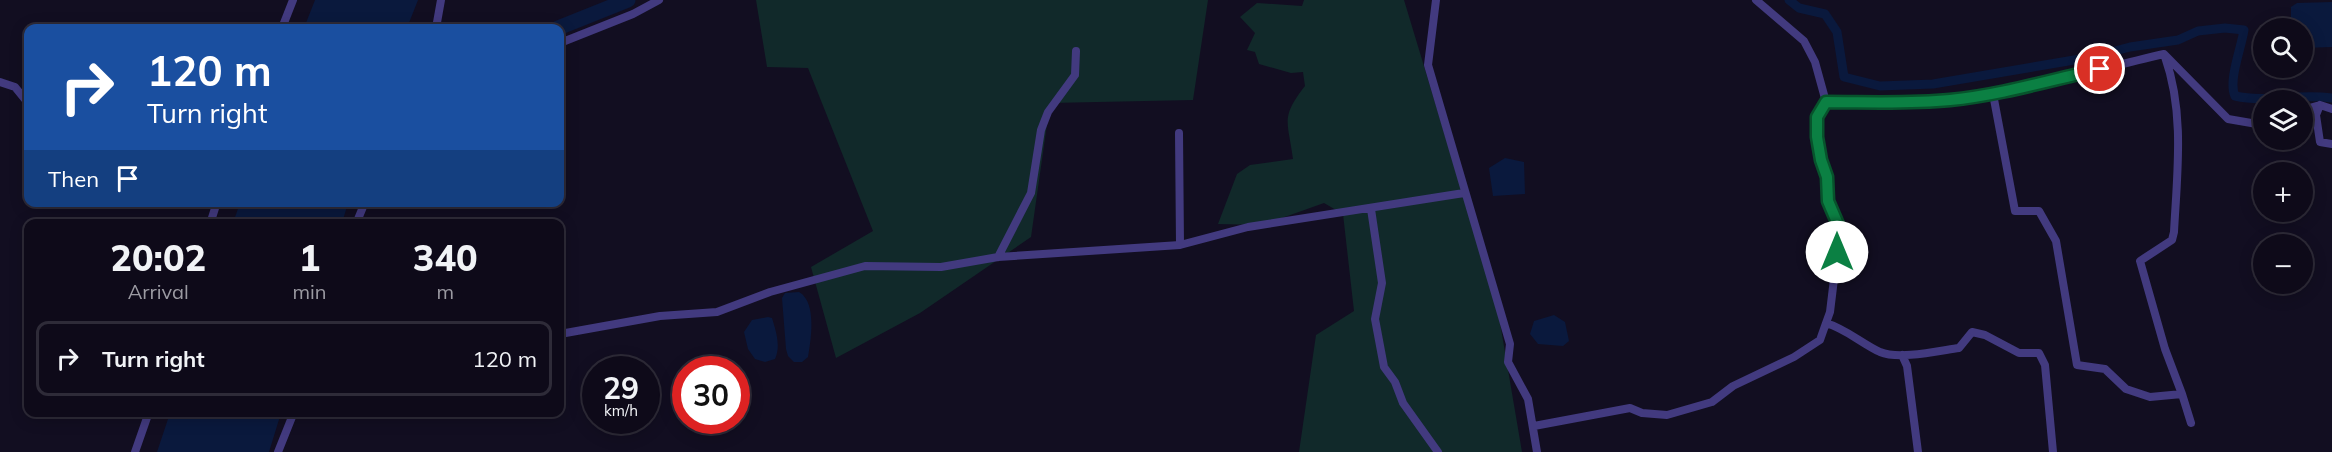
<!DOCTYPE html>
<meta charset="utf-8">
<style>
body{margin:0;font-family:Mulish,sans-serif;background:#171322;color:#f1f3f6;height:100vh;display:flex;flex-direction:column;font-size:22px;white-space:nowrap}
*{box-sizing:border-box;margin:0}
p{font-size:20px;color:#9b9aa2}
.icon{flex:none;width:33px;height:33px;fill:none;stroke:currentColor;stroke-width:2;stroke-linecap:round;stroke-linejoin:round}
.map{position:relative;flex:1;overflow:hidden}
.panel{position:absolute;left:24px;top:219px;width:540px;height:198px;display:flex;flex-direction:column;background:#0e0a19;border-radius:12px;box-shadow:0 3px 15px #0003,0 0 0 2px #2e2b38}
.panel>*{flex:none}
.top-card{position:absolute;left:24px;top:24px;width:540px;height:183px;border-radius:12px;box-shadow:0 3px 15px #0003,0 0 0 2px #2e2b38;background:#1a4fa0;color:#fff;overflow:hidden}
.controls{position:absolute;left:2253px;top:18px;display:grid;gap:12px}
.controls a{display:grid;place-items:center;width:60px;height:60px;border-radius:50%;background:#0e0a19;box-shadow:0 3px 15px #0003,0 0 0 2px #2e2b38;font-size:30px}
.speed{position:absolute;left:582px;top:356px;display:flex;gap:12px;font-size:30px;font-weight:700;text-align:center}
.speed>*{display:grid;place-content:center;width:78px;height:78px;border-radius:50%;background:#0e0a19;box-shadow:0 3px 15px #0003,0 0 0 2px #2e2b38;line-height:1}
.speed small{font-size:15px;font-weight:400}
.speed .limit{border:9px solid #d22;background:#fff;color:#111}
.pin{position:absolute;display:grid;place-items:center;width:51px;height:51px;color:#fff;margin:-26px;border:3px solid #fff;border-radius:50%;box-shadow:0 2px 6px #0007}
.me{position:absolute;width:66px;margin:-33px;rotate:0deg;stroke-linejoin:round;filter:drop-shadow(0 0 4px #0008)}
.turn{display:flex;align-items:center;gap:21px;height:126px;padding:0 24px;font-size:27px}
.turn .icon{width:78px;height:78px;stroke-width:2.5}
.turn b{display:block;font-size:42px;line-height:51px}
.then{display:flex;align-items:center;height:57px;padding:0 24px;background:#0003;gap:12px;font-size:22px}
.eta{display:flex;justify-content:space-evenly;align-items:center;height:102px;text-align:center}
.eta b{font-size:36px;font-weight:800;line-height:42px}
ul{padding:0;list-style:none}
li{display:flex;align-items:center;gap:18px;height:75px;margin:0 12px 9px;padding:0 12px;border:3px solid #2e2b38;border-radius:12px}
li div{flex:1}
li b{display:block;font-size:22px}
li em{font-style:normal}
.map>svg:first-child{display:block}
.green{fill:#11292a}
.water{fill:#0a193d}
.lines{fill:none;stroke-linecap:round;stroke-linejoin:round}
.canal{stroke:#0a193d;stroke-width:9}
.river{stroke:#0a193d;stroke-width:15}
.street{stroke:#423a7f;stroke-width:8}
.route-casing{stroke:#07532c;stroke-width:15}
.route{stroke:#0b8043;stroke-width:10}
</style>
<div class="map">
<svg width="2332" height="452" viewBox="0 0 2332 452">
<rect width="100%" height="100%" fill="#120e21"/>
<path class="green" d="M 756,0 L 1208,0 L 1193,100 L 1050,103 L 1031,237 L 920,313 L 836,358 L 811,267 L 873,231 L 808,68 L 767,67 Z
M 1304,0 L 1404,0 L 1498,311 L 1522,452 L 1299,452 L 1316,335 L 1354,311 L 1343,214 L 1324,203 L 1262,225 L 1218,224 L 1237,174 L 1250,165 L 1293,159 C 1288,121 1280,118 1305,86 L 1303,72 L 1291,73 L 1259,64 L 1255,52 L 1247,50 L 1255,33 L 1240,17 L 1257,3 L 1302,6 Z"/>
<path class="water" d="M 315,0 L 418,0 L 407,28 L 304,28 Z
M 2332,2 L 2332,47 L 2303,48 L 2302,28 L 2291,28 L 2291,7 L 2297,3 Z
M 1505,158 L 1524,162 L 1525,194 L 1493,196 L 1489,168 Z
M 240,203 L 240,202 L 348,203 L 342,223 L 233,223 Z
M 799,292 C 817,302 811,339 808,357 L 802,362 L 794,362 L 788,356 L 786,349 L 782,298 L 785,293 Z
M 1554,315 L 1565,322 L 1569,341 L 1563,346 L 1538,344 L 1530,334 L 1534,321 Z
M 768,317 L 772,318 C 776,331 781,346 775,359 L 765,362 L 755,359 L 748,349 L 744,332 L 752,320 Z
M 170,413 L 170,412 L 281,413 L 269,452 L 157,452 Z"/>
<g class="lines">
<path class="canal" d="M 1789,0 L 1799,8 L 1825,14 L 1837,32 L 1844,77 L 1880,86 L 1933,84 L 2092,57 L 2130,47 L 2178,40 L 2198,31 L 2225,28 L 2244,30 C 2241,49 2228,81 2235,96 C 2267,103 2299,93 2332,98"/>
<path class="river" d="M 558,28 L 628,0"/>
<path class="street" d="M 1436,0 L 1428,65 L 1510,344 L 1508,362 L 1528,399 L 1537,452
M 1756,0 L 1804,41 L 1815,62 L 1826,102 C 1867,102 1908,104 1949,100 C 2021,94 2093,70 2164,54 L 2228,119 L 2257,124 L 2264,122
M 282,28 L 293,0
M 436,28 L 441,0
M 560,43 L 633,14 L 659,0
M 2165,57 C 2185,113 2177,174 2174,232 L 2172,240 L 2140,261 L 2165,349 L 2182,394
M 0,82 L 15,87 L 28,103
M 1993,94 L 2015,211 L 2039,211 L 2056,241 L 2077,365 L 2105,369 L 2126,389 L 2150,397 L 2182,394 L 2191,423
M 1826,102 L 1817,117 L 1817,137 L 1821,160 L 1827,177 L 1828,201 L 1840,229 L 1830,312 L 1826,323 C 1846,329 1861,343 1880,352 C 1899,360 1938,351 1959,348 L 1972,332 L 1985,335 L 2019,353 L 2039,353 L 2045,365 L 2053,452
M 2320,105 L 2316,115 L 2320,142 L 2332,144
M 2302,110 L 2320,105 L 2332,109
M 1179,133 L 1180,245
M 1371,209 L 1382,283 L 1375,319 L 1384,367 L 1395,382 L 1403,403 L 1438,452
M 210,224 L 217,202
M 356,224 L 365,202
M 998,257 L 1031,193 L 1041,130 L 1048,112 L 1075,75 L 1076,51
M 560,334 L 660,316 L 717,312 L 770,292 L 865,266 L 941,267 L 998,257 L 1180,245 L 1248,227 L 1464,193
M 1902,355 L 1907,366 L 1918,452
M 1534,426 L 1630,408 L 1642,413 L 1667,415 L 1712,402 L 1733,386 L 1794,357 L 1820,340 L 1826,323
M 135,452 L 149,412
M 278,452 L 294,412"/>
</g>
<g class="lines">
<g class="route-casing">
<path id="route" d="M 1837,252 L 1840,229 L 1828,201 L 1827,177 L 1821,160 L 1817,137 L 1817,117 L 1826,102 C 1867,102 1909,104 1950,100 C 2001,95 2050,80 2100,69"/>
</g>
<use href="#route" class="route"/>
</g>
</svg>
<div class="controls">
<a><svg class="icon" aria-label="search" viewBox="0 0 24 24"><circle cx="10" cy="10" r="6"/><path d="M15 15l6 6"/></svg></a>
<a><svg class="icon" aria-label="layers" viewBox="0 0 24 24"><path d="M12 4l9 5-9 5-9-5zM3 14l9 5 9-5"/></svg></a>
<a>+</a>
<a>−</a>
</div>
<div class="speed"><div>29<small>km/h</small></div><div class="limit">30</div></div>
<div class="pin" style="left:2100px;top:69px;background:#d93025"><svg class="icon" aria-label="arrive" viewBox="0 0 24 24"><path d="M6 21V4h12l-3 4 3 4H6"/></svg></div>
<svg class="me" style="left:1837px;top:252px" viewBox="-20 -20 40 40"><circle r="19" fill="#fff"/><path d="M0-13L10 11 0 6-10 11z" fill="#0b8043"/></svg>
<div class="top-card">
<div class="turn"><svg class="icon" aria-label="right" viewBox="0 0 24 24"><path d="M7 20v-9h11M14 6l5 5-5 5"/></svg><div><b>120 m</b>Turn right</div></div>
<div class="then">Then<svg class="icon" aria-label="arrive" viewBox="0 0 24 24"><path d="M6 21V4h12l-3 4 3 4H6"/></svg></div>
</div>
<section class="panel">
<div class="eta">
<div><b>20:02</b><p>Arrival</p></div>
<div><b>1</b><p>min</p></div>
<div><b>340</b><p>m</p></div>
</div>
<ul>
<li><svg class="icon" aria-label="right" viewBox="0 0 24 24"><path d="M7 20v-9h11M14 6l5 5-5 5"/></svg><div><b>Turn right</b></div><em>120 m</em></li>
</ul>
</section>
</div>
